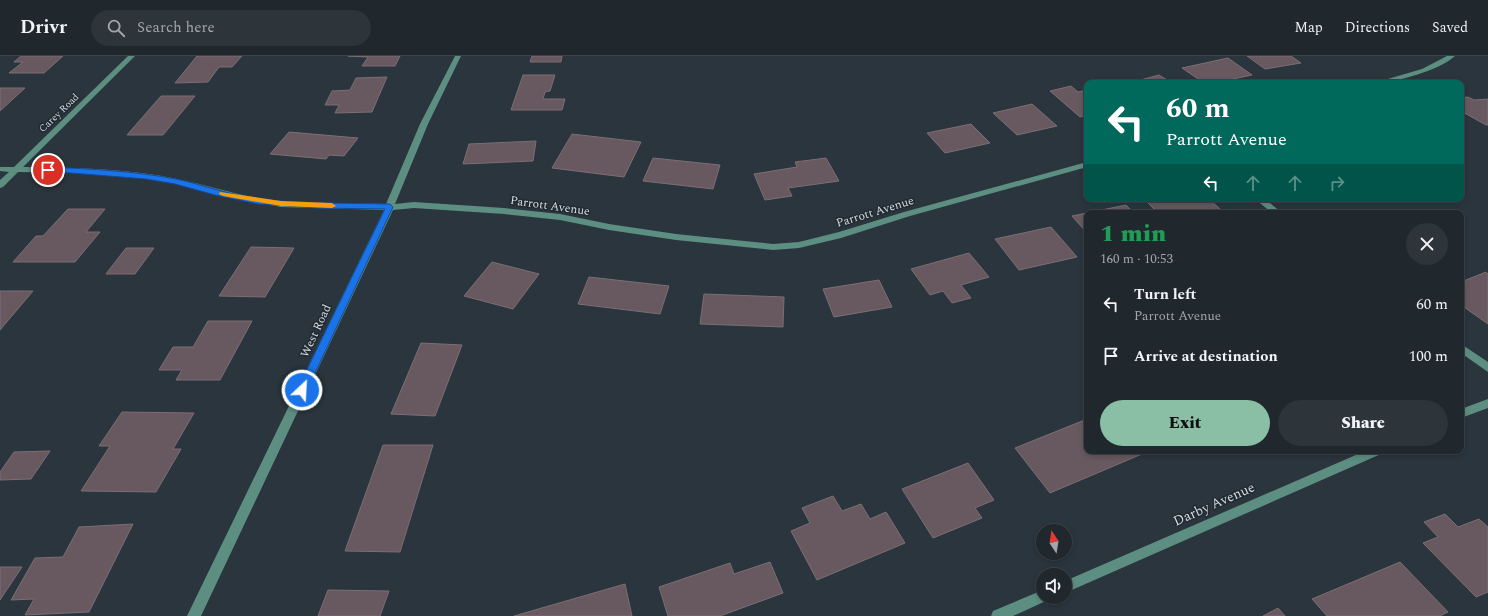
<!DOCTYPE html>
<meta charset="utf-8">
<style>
body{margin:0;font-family:Spectral,serif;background:#2d343a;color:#f1f3f6;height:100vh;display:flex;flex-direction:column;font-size:15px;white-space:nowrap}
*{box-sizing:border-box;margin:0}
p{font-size:13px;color:#a2a6aa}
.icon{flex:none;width:22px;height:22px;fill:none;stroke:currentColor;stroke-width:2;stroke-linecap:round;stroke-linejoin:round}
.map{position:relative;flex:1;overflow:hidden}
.side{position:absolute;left:1084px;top:154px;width:380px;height:244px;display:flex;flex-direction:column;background:#20282e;border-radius:8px;box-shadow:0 2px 6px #0003,0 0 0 1px #3d444a}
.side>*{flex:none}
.banner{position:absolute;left:1084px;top:24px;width:380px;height:122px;border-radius:8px;box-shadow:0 2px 6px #0003,0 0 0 1px #3d444a;background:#00695c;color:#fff;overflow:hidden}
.needle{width:26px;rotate:348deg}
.controls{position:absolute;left:1036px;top:468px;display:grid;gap:8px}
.controls a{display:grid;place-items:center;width:36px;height:36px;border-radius:50%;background:#20282e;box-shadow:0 2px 6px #0003,0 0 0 1px #3d444a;font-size:20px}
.pin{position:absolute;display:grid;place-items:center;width:34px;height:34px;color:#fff;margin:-17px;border:2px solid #fff;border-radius:50%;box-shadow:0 1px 4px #0007}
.me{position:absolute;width:44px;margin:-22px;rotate:25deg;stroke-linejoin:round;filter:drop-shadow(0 0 3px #0008)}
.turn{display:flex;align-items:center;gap:14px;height:84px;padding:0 16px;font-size:18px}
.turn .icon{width:52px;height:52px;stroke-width:2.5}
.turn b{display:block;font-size:28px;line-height:34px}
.lanes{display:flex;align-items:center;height:38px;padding:0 16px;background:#0003;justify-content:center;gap:20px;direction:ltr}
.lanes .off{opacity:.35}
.round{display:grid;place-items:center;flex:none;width:42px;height:42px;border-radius:21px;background:#2d343a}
.head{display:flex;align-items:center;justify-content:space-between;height:68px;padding:0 16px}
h1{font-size:24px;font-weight:800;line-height:30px;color:#1e9e55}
.button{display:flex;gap:8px;margin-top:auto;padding:8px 16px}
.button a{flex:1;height:46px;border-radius:24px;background:#8abfa5;color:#111;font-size:16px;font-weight:800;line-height:46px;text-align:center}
.button a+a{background:#2d343a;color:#f1f3f6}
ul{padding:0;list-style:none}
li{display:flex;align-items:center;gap:12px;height:52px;padding:0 16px}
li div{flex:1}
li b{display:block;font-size:15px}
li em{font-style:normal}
header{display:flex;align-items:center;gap:24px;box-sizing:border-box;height:56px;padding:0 20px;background:#20282e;border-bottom:1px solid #3d444a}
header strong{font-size:19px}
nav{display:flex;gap:22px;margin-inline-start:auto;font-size:14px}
.search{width:280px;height:36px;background:#2d343a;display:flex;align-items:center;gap:10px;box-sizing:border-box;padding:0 14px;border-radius:22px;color:#a2a6aa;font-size:15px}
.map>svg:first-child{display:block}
.building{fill:#67595f;stroke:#7c6e74}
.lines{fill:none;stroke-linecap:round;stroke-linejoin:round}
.minor{fill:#5d8e82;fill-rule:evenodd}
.route{fill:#1a73e8;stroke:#114b97}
.slow{fill:#f59e0b}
.labels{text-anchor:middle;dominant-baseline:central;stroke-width:3;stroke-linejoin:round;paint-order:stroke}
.far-street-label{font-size:10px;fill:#d6dce1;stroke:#212b33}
.street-label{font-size:12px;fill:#d6dce1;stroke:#212b33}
.near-street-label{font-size:14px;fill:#d6dce1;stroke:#212b33}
</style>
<header>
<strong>Drivr</strong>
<div class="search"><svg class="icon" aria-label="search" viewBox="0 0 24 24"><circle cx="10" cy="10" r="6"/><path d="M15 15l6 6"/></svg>Search here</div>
<nav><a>Map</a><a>Directions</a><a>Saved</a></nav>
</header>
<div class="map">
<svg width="1488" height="560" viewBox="0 0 1488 560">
<rect width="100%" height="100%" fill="#2b353d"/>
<path class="building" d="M 21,0 L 63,0 L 44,17 L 9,17 L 23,6 L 14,6 Z
M 197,0 L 242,0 L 232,11 L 219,11 L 208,26 L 175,27 Z
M 348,0 L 400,0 L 395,10 L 362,10 L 368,1 Z
M 532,0 L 562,0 L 561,6 L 530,6 Z
M 1247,0 L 1291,0 L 1301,7 L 1265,13 Z
M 1228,2 L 1252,19 L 1214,27 L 1204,27 L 1182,12 Z
M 523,19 L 555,19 L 550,35 L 545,36 L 543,43 L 565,43 L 562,54 L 511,54 Z
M 1159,19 L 1172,27 L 1129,27 Z
M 387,21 L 372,56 L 335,57 L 339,49 L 325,49 L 332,35 L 350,34 L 356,22 Z
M 1071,30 L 1078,36 L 1087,34 L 1087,59 L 1080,61 L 1050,35 Z
M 0,32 L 25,32 L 0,55 Z
M 161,40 L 195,40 L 163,79 L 127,79 Z
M 1468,41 L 1474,44 L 1488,43 L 1488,69 L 1486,69 L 1461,55 L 1461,49 L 1463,49 L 1461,42 Z
M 1032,48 L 1057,70 L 1017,79 L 993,57 Z
M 971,68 L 990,87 L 945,97 L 927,77 Z
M 289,76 L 358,82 L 344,100 L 329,99 L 326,103 L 270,98 Z
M 572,78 L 641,86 L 624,121 L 552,112 Z
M 536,85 L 533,105 L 463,108 L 469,88 Z
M 653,102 L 720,109 L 713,133 L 643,125 Z
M 826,102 L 839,125 L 788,132 L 792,140 L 765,144 L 754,118 L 797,111 L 795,106 Z
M 1144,143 L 1209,143 L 1220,153 L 1203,157 L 1158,157 Z
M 1126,149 L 1134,157 L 1087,157 Z
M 68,153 L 105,153 L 86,176 L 100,176 L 75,206 L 13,206 L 36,180 L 43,180 Z
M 1087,157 L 1087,177 L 1072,160 Z
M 1051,171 L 1077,201 L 1019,214 L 995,183 Z
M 251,191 L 294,192 L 265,241 L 219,240 Z
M 126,192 L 154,192 L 135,218 L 106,218 Z
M 969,197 L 989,221 L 961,229 L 971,242 L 952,247 L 943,235 L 930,239 L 911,213 Z
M 492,206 L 539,218 L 513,253 L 464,240 Z
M 1486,216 L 1488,218 L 1488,268 L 1461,249 L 1461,226 Z
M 589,221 L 669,230 L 660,258 L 578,248 Z
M 879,224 L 892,251 L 834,261 L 823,233 Z
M 0,235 L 33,235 L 0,274 Z
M 704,238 L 784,241 L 783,271 L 700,268 Z
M 208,265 L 252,265 L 220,324 L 176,324 L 182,314 L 159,314 L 173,291 L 193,291 Z
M 421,287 L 462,289 L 435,360 L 391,358 Z
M 122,356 L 194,357 L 173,393 L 181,393 L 156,436 L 81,435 L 110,390 L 99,390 Z
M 1087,363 L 1087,395 L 1149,395 L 1050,437 L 1015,392 Z
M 383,389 L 433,389 L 400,496 L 345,495 Z
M 50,395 L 31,423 L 0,424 L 0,416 L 14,396 Z
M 968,407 L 994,444 L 975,452 L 982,462 L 933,482 L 902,433 Z
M 833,440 L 842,455 L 861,448 L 870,463 L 886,456 L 905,487 L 817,524 L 791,475 L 810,467 L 802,452 Z
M 1445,458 L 1458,471 L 1479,463 L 1488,471 L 1488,536 L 1476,541 L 1423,487 L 1438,481 L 1424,466 Z
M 133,468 L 89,556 L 25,559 L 34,543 L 11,544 L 35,502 L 63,501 L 79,471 Z
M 770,506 L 783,537 L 720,560 L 668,560 L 659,531 L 730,507 L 734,518 Z
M 1400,506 L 1448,556 L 1440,560 L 1327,560 L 1312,543 Z
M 0,511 L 22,511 L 0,544 Z
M 625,528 L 632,560 L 514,560 Z
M 328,534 L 389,535 L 380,560 L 318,560 Z
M 1278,552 L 1285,560 L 1263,560 Z"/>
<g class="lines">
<path class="minor" d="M 128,0 L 135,0 L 23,111 C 74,112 127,112 177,123 C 212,130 245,142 280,145 C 315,148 351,147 386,148 L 420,68 L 455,0 L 461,0 L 428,68 L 395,148 L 414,146 L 504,152 L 560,158 L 609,168 L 676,178 L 773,188 L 799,186 L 839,176 L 904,156 L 1087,106 L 1087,111 L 910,160 L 841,182 L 799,192 L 773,194 L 676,184 L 609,174 L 560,164 L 504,158 L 414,152 L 393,154 L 201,560 L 187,560 L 384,154 L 281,151 L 215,139 L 175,127 L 131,121 L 80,117 L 18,116 L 3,131 L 0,132 L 0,124 L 9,116 L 0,115 L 0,111 L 14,111 Z
M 1447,0 L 1455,0 C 1440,14 1395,27 1374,27 L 1422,13 Z
M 1255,143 L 1265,143 L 1282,157 L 1272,157 Z
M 1461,288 L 1488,306 L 1488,316 L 1461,297 Z
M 1488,343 L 1488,352 L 1461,362 L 1461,353 Z
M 1365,395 L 1383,395 L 1381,398 L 1065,537 L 1065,525 Z
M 1043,534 L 1043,541 L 1049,541 L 1048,544 L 1013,560 L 991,560 L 993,555 Z"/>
</g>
<path class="route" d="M 48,111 C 91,113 134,115 176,123 C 204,129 230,139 259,143 C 302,148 346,147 390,148 L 393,151 L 307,334 L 302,338 L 297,334 L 385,153 L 317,152 L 258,148 L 215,139 L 175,128 L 146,123 L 46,115 L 45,114 Z"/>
<path class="slow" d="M 220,136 L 281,145 L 332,147 L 336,150 L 332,152 L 281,150 L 223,140 L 219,138 Z"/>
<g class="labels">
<g class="far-street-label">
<text transform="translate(59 57) rotate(-44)">Carey Road</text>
</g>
<g class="street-label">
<text transform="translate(550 150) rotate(8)">Parrott Avenue</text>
<text transform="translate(875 156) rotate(-17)">Parrott Avenue</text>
<text transform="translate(316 275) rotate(-65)">West Road</text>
</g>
<g class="near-street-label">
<text transform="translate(1214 448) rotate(-24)">Darby Avenue</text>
</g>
</g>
</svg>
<div class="controls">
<a><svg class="needle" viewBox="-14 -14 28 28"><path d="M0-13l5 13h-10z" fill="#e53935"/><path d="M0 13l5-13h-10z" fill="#a2a6aa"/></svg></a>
<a><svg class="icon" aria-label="sound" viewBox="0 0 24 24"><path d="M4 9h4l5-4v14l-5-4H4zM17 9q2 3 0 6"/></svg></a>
</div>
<div class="pin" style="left:48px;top:114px;background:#d93025"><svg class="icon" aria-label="arrive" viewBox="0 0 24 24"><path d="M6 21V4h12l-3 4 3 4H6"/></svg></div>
<svg class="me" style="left:302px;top:334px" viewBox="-20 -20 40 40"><circle r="17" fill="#1a73e8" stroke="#fff" stroke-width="3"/><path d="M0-11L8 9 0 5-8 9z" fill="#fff"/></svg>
<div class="banner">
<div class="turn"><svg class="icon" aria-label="left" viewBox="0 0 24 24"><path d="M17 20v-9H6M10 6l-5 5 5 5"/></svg><div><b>60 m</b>Parrott Avenue</div></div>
<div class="lanes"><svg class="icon" aria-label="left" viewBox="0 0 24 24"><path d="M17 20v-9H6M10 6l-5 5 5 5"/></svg><svg class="icon off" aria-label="ahead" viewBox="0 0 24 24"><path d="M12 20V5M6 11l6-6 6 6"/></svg><svg class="icon off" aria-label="ahead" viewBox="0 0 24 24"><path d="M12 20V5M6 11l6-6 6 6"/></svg><svg class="icon off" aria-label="right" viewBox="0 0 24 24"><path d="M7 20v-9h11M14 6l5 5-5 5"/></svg></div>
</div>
<section class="side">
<div class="head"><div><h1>1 min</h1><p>160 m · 10:53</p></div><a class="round"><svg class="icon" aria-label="close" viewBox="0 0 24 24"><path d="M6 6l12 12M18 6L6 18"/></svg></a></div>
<ul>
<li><svg class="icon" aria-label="left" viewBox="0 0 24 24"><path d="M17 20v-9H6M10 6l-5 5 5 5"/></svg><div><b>Turn left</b><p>Parrott Avenue</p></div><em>60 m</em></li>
<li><svg class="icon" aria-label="arrive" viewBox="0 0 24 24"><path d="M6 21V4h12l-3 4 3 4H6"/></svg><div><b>Arrive at destination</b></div><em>100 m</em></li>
</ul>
<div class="button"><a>Exit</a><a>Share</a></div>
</section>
</div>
